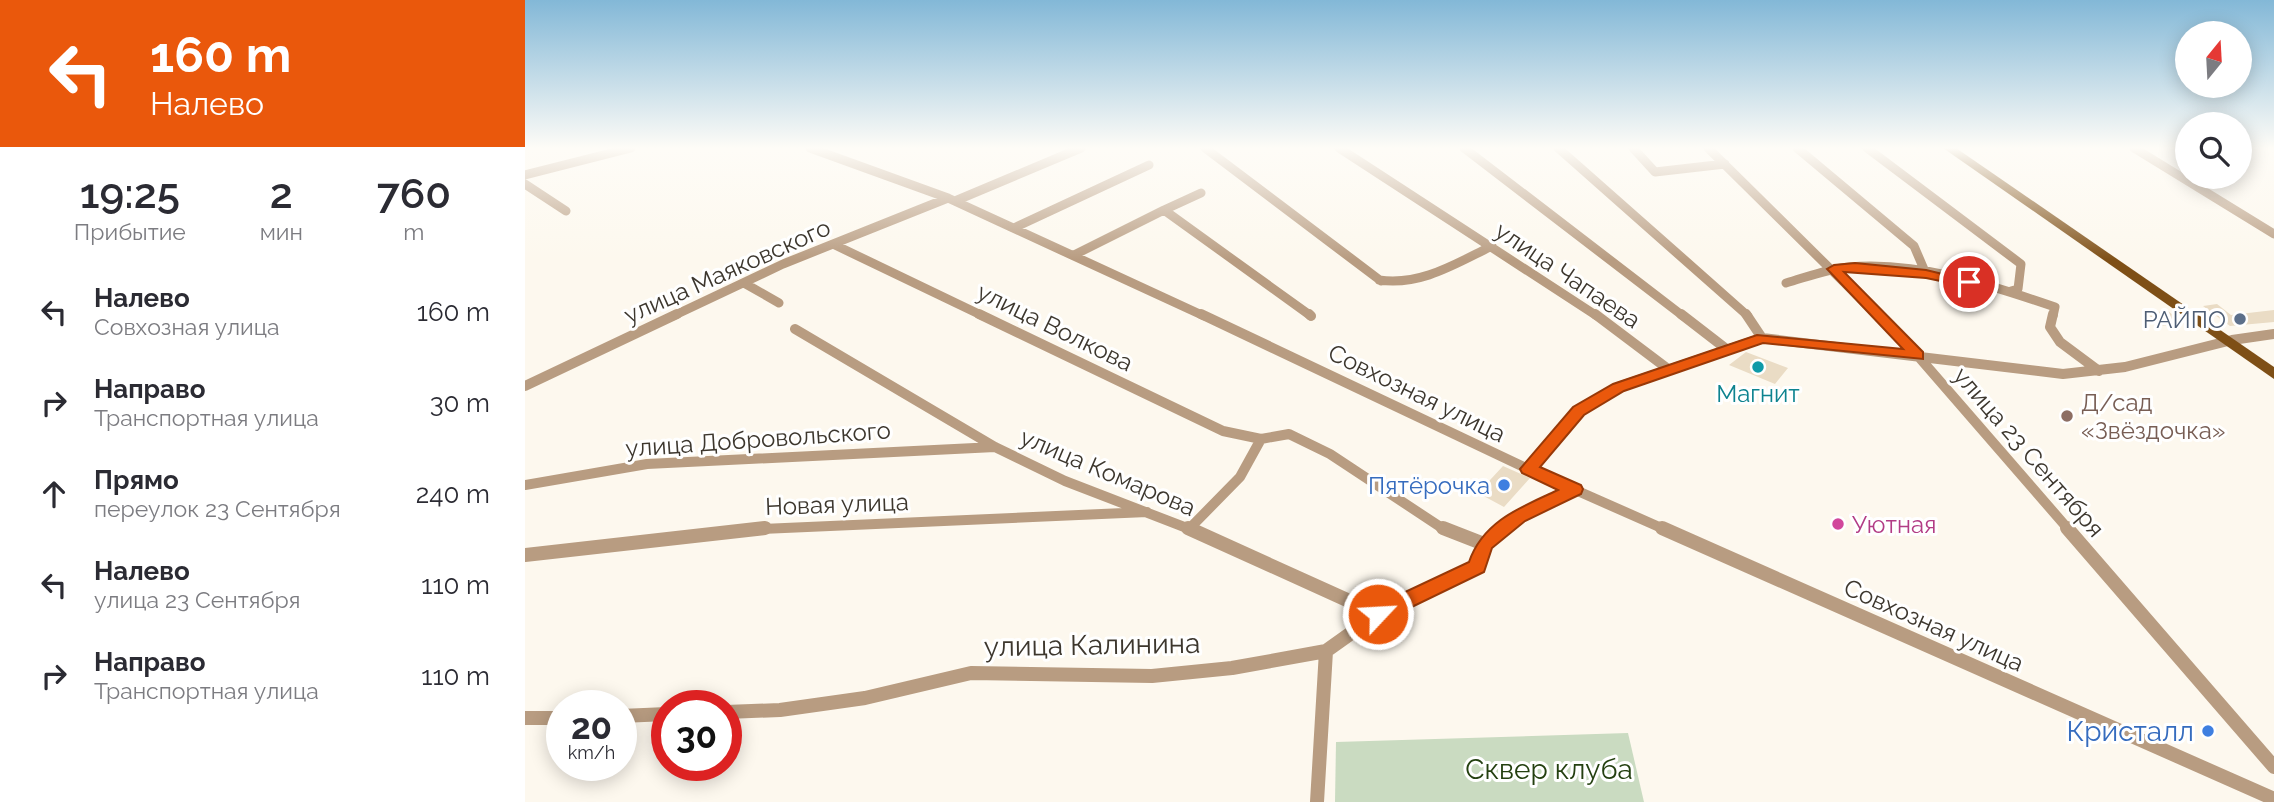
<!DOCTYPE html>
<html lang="ru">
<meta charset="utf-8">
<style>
body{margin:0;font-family:Raleway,sans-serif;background:#f2f2f3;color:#2b2b33;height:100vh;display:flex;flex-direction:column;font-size:26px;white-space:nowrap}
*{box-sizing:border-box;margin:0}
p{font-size:23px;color:#7c7c81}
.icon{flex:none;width:38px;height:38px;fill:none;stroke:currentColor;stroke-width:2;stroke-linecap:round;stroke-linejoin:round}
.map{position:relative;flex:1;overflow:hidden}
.drawer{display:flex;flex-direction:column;background:#fff;width:525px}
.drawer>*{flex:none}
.hud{background:#ea580c;color:#fff;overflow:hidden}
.needle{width:46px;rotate:18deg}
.fabs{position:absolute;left:1650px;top:21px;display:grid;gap:14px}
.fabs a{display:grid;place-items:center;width:77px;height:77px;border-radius:50%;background:#fff;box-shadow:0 4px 18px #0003;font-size:35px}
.speed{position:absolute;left:21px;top:690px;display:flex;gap:14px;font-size:35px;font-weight:700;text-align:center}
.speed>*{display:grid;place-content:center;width:91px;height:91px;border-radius:50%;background:#fff;box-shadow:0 4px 18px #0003;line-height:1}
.speed small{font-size:18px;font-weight:400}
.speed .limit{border:10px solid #d22;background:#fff;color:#111}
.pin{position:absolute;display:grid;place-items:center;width:60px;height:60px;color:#fff;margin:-30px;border:4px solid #fff;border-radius:50%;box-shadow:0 2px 7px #0007}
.me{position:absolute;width:77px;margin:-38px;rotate:65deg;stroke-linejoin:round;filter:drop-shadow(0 0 5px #0008)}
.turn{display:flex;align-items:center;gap:24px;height:147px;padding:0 35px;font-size:32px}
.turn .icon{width:91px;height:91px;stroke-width:2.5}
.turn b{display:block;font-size:49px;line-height:60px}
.eta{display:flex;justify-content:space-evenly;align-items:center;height:119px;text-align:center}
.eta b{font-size:42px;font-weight:600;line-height:49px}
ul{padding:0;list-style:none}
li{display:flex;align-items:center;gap:21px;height:91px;padding:0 35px}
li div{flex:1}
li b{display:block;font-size:26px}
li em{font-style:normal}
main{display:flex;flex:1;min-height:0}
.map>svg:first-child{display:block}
.green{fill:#cadbc1}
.building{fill:#eadcc5}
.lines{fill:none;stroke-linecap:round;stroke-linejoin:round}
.street-far2{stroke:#b89c81;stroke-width:9}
.street-far1{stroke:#b89c81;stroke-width:10}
.street{stroke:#b89c81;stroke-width:14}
.primary{fill:#7e4f16;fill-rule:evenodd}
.route{fill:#ea580c;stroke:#983908;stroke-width:2}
.service-dot{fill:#5c6f8a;stroke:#fff;stroke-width:2.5}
.culture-dot{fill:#0f9aa8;stroke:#fff;stroke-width:2.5}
.education-dot{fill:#8d6e63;stroke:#fff;stroke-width:2.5}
.shop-dot{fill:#3f7fe0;stroke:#fff;stroke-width:2.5}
.hotel-dot{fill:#d1479c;stroke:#fff;stroke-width:2.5}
.labels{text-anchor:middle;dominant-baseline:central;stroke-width:6;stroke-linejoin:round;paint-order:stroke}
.street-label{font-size:24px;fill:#3d372e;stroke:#fff}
.service-label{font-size:24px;fill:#4e5e75;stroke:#fff;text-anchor:end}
.culture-label{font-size:24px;fill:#0d838f;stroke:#fff}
.education-label{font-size:24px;fill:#785e54;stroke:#fff;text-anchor:start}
.shop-label{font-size:24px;fill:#366cbe;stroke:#fff;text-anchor:end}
.hotel-label{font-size:24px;fill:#b23c85;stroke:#fff;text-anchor:start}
.near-street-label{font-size:28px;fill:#3d372e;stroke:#fff}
.near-shop-label{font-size:28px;fill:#366cbe;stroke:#fff;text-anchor:end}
.near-park-label{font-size:28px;fill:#244010;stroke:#fff}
</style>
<main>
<section class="drawer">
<div class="hud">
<div class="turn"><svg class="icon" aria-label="left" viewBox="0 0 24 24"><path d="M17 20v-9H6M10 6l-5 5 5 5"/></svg><div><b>160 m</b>Налево</div></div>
</div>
<div class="eta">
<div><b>19:25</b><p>Прибытие</p></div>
<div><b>2</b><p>мин</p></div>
<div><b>760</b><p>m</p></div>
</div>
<ul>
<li><svg class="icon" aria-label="left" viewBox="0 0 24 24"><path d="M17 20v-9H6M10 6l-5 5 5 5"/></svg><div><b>Налево</b><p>Совхозная улица</p></div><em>160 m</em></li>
<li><svg class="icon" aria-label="right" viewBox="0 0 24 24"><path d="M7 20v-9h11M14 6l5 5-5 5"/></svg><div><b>Направо</b><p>Транспортная улица</p></div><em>30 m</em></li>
<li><svg class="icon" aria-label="ahead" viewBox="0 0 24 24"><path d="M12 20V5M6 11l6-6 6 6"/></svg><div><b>Прямо</b><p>переулок 23 Сентября</p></div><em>240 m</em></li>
<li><svg class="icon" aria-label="left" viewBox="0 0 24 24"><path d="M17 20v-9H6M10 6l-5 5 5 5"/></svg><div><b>Налево</b><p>улица 23 Сентября</p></div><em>110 m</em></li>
<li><svg class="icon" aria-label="right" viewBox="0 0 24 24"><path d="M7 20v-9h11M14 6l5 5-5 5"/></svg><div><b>Направо</b><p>Транспортная улица</p></div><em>110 m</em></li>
</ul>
</section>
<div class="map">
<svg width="1749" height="802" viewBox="0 0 1749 802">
<rect width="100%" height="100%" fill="#fdf8ee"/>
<path class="green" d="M 1103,733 L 1119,802 L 810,802 L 811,742 Z"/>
<path class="building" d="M 1692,304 L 1706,315 L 1749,310 L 1749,322 L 1705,326 L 1678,306 Z
M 1643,311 L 1659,324 L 1637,326 L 1621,313 Z
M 1221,352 L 1263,368 L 1250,384 L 1204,365 Z
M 978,466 L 1005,478 L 979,507 L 953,493 Z"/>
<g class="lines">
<path class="street-far2" d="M 285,148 L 423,198 L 679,316
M 680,148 L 856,281
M 814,148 L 1072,316
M 939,148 L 1158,316
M 1033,148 L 1223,316
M 1108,148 L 1130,172 L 1200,164
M 1183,148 L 1353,316
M 1272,148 L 1389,246 L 1401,274
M 1342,148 L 1496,264 L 1493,289 L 1486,291
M 1609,148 L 1749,234
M 0,175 L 106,148
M 0,184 L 41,211
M 430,201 L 556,148
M 639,210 L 676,193
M 491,227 L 624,165
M 310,245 L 458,316
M 549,255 L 639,210 L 786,316
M 854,280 C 896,286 930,264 967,246
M 219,283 L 254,303
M 1261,283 C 1282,277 1302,269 1324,267 C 1393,261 1466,285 1530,307 L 1528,316
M 148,316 L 258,264 L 423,198"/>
<path class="street-far1" d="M 454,314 L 698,431 L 736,439 L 764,434 L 805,454 L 920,530
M 676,314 L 1003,469 L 1141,530
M 784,314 L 786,316
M 1070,314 L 1143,369
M 1156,314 L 1200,348
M 1221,314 L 1237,338
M 1351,314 L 1393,356 L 1544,530
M 1528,314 L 1525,327 L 1535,342 L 1574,371
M 270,329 L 470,447 L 540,481 L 667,530
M 0,386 L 152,314
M 1003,469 L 1054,411 L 1093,387 L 1237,338 L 1538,374 L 1600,367 L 1707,340 L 1749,334
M 0,485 L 122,464 L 470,447
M 664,529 L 715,477 L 736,439
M 212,530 L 622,512
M 977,530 L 993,517 L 1049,490"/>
<path class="street" d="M 663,528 L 853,614
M 918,528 L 959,544
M 1137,528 L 1749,799
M 1542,528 L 1749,767
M 0,555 L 240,528
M 201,712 L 255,710 L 340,698 L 446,673 L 627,676 L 707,668 L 801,651 L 853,614 L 952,567 L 959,544 L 979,528
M 96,716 L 142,714
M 0,718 L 37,718
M 792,802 L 801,651"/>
<path class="primary" d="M 1418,148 L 1431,148 L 1749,367 L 1749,379 Z"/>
</g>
<linearGradient id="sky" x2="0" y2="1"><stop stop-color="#83b8d7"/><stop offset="0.57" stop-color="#fefcf7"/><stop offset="1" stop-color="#fefcf7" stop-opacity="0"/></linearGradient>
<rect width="1749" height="260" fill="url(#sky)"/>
<path class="route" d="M 1330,263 L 1401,270 L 1451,282 L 1444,287 L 1401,278 L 1319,272 L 1398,352 L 1398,359 L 1238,343 L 1099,391 L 1059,415 L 1015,467 L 1056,485 L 1058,489 L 1056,494 L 1000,521 L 967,548 L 959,572 L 860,620 L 846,620 L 843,614 L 846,608 L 944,562 C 958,521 996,507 1033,490 L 997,473 L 995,469 L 1048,407 L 1088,384 L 1232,335 L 1378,349 L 1302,269 L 1309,265 Z"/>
<circle class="service-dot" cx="1715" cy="319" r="7"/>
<circle class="culture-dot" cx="1233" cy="367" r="7"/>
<circle class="education-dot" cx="1542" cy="416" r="7"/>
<g class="shop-dot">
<circle cx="979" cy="485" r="7"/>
<circle cx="1683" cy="731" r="7"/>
</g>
<circle class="hotel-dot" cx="1313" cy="524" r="7"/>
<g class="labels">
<g class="street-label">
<text transform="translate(202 271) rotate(-24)">улица Маяковского</text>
<text transform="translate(1043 275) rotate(34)">улица Чапаева</text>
<text transform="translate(530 327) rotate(26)">улица Волкова</text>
<text transform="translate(892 393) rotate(26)">Совхозная улица</text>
<text transform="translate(233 439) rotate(-4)">улица Добровольского</text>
<text transform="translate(1504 452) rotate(49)">улица 23 Сентября</text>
<text transform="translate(583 472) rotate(23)">улица Комарова</text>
<text transform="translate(312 504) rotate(-2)">Новая улица</text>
<text transform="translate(1409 625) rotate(24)">Совхозная улица</text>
</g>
<g class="service-label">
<text x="1701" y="319">РАЙПО</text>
</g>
<g class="culture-label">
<text x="1233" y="393">Магнит</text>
</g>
<g class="education-label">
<text x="1556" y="402">Д/сад<tspan x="1556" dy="28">«Звёздочка»</tspan></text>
</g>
<g class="shop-label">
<text x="965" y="485">Пятёрочка</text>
</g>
<g class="hotel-label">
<text x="1327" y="524">Уютная</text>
</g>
<g class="near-street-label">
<text transform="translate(567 645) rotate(-1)">улица Калинина</text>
</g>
<g class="near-shop-label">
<text x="1669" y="731">Кристалл</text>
</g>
<g class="near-park-label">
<text x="1024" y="769">Сквер клуба</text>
</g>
</g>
</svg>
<div class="fabs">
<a><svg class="needle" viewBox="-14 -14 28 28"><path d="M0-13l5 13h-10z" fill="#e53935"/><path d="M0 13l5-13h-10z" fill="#7c7c81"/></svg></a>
<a><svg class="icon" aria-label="search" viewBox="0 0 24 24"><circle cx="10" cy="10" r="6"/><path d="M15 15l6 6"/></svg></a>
</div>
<div class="speed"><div>20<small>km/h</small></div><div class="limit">30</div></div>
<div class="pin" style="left:1444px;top:282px;background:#d93025"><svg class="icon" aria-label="arrive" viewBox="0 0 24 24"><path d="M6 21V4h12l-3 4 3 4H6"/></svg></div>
<svg class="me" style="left:853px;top:614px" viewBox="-20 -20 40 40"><circle r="17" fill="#ea580c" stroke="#fff" stroke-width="3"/><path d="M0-11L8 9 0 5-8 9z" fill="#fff"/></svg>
</div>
</main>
